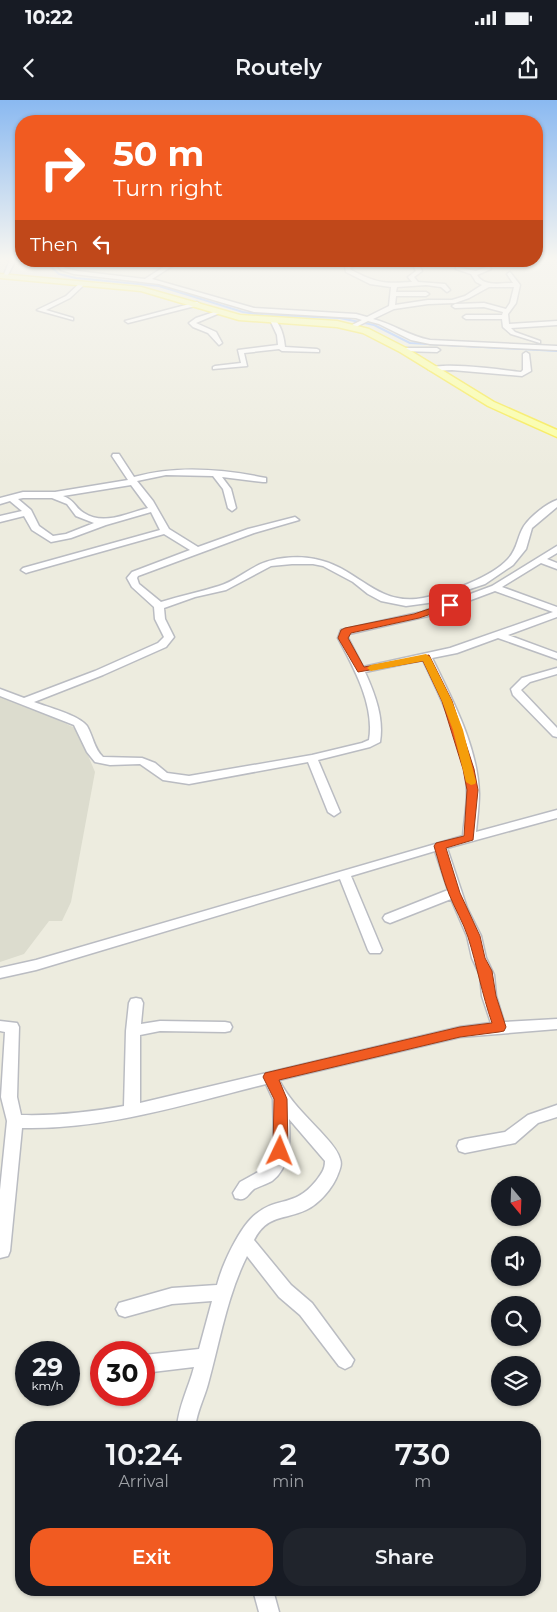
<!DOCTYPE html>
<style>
body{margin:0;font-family:Montserrat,sans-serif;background:#20242c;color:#f1f3f6;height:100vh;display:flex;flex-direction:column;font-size:19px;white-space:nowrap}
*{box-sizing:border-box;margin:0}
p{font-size:16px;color:#9ea1a6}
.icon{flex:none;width:28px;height:28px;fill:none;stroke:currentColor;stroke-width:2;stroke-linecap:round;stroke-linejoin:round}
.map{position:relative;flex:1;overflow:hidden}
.side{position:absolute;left:15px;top:1321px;width:526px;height:175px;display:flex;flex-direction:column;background:#171b24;border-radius:20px;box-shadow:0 1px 4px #0004}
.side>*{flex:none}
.top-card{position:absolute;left:15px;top:15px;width:528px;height:152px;border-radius:20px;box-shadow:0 1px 4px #0004;background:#f15b21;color:#fff;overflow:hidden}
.needle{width:32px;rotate:161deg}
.fabs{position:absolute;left:491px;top:1076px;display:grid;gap:10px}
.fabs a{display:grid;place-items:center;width:50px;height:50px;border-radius:50%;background:#171b24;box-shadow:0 1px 4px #0004;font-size:25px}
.speed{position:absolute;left:15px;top:1241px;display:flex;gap:10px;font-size:25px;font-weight:700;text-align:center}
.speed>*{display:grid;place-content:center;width:65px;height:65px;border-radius:50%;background:#171b24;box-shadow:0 1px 4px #0004;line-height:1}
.speed small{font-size:12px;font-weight:400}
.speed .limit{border:8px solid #d22;background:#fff;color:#111}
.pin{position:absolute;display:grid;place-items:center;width:42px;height:42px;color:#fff;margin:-21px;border-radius:10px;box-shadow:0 2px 8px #0006}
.me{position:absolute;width:55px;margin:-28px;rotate:2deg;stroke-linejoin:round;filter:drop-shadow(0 0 4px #0008)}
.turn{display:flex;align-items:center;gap:18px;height:105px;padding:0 15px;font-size:22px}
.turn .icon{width:65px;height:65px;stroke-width:2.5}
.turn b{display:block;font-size:35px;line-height:42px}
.then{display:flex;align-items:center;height:48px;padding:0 15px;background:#0003;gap:10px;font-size:19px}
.eta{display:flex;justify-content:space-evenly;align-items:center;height:85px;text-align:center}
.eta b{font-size:30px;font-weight:600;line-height:35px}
.cta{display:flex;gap:10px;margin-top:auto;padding:10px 15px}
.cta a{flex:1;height:58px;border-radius:20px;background:#f15b21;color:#fff;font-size:20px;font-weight:600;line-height:58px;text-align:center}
.cta a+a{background:#20242c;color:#f1f3f6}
.status{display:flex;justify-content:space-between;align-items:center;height:35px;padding:0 25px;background:#171b24;direction:ltr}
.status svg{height:14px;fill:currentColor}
header{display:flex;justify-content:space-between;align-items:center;height:65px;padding:0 15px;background:#171b24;font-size:22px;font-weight:600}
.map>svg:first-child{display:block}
.education{fill:#dcdcce}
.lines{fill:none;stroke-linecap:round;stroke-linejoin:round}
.stream{stroke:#9dc0ff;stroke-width:2}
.minor-casing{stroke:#babcc2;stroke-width:3}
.major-casing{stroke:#f8eb4d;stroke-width:3}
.minor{fill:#fff;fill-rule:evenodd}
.major{fill:#fbffa2;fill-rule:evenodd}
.route{fill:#f15b21;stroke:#9d3b15}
.slow{fill:#f59e0b}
</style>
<div class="status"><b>10:22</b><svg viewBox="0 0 49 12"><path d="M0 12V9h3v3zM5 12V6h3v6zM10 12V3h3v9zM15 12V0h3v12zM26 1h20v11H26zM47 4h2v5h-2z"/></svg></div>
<header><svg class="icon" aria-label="back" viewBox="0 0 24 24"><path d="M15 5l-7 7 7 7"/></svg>Routely<svg class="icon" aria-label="share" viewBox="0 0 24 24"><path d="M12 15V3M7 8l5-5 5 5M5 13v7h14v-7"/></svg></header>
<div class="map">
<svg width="557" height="1512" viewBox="0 0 557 1512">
<rect width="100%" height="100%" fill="#edecdf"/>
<path class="education" d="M 0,595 L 12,598 L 77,629 L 95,672 L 71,802 L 62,821 L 49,821 L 24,854 L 0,862 Z"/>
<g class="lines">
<path class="stream" d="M 50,161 L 51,167 L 59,174 L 76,178 L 159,186 L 243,212 L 263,215 L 340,218 L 374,225 L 410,243 L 557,251"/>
<g class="minor-casing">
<path id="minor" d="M 11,157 L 17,157 L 7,177 L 3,177 Z
M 54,161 L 60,161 L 65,168 L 77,171 L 145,179 L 173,161 L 180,161 L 152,179 L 254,208 L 356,214 L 367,217 L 389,206 L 391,187 L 370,184 L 346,172 L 345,166 L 356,161 L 365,161 L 350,168 L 351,170 C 376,183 384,184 412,182 L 408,177 L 416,171 L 413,165 L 417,161 L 422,161 L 419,165 L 422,171 L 414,177 L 418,182 L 445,184 L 450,190 L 447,192 L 441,187 L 426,185 L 397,187 L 396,192 L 426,192 L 429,194 L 426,196 L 396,196 L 395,205 L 428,200 L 452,200 L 465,196 L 482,185 L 476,182 L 471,174 L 456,169 L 456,167 L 476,171 L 489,166 L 491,169 L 477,175 C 484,187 500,183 513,183 L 507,174 L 510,172 L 520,185 L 516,203 L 508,214 L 509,224 L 557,221 L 557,225 L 511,228 L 515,232 L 540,241 L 540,243 L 511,234 L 503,227 L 502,219 L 466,219 L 463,217 L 466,215 L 502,215 L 503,212 L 484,207 L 455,208 L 452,206 L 455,204 L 484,203 L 506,209 L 510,203 L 514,187 L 489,187 L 469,198 L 455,203 L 428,204 L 394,209 L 373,219 C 393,224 409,236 430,240 L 557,246 L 557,250 L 430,244 L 411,240 L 379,224 L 368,221 L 354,228 L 350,228 L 350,226 L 362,220 L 356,218 L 254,212 L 159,184 L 74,174 L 61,170 Z
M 81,182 L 86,183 L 70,198 L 46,210 L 73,218 L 73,220 L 37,210 L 66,196 Z
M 197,202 L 200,204 L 199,205 L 128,223 L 125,221 Z
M 217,211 L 222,212 L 196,223 L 216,232 L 222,243 L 219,245 L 208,233 L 193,227 L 189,223 L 196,218 Z
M 273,218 C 281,224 284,237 285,247 L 317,249 L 319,250 L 319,252 L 282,251 L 279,249 L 244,253 L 247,266 L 213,269 L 213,267 L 215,266 L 241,263 L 238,250 L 278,245 L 277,235 L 270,220 Z
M 403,248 L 437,248 L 440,250 L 437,252 L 401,251 L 400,250 Z
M 526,252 L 529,254 L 531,271 L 522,276 L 452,270 L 432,271 L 428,269 C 441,261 503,270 521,272 L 523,270 L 523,254 Z
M 113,354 L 119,354 L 134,377 C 177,365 223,369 266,378 L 266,382 L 263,382 L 222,377 L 231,389 L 236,408 L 232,411 L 228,408 L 223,389 L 213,376 L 166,375 L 137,381 L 153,401 L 169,429 L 198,447 L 248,429 L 295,417 L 299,420 L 254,433 L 138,476 L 137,478 L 139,484 L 161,502 C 180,496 200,492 219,486 C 236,481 250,467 266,462 C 280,457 301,456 315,459 C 358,467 376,507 423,498 C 446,494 492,477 508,459 C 518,448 517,437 524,426 C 531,416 546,404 557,400 L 557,407 L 532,428 L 526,449 L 513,465 L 485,484 L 428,503 L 406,506 L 381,501 L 368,494 L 353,482 L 323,466 L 313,464 L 292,464 L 271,466 L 226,490 L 195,497 L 164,508 L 165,519 L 174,537 L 166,547 L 103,575 L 34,602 C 47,607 79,615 87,626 C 93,636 94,649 103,657 L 142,658 L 155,663 L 167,673 L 189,676 L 312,655 L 362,643 L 369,640 C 375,606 354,568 338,538 L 341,530 L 422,512 L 492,486 L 557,446 L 557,453 L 547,459 L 557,463 L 557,469 L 541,463 L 502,487 L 557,507 L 557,517 L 508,535 L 557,553 L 557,559 L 498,538 L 457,553 L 432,558 C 452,599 478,647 479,694 C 479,706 477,720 476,732 L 557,710 L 557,718 L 447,748 L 467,808 L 481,836 L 486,858 L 494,875 L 496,896 L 504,922 L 557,919 L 557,929 L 460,937 L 279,980 C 289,1000 305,1015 320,1031 C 327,1039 337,1048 340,1059 C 342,1064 340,1069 338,1074 C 333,1088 319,1104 306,1110 C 285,1120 267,1114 254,1140 L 291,1185 L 312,1203 L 354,1260 L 351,1266 L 345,1269 L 339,1266 L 300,1215 L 279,1197 L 247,1156 C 227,1196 220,1241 208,1284 C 204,1299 197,1311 195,1328 L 177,1328 C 178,1307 189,1287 194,1267 L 144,1273 L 144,1255 L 199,1249 L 212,1201 L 172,1204 L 125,1217 L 119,1215 L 116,1209 L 119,1203 L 172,1188 L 217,1185 C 222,1165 240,1126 256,1114 C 278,1096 294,1108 316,1081 C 321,1074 325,1070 325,1061 L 289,1019 C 290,1039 291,1067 272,1081 C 267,1084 260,1086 254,1089 C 247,1095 246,1102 235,1098 L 233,1093 L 240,1082 L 260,1071 L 270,1061 L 274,1041 L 273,999 L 266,984 C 186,1004 105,1030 22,1028 L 10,1151 L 8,1156 L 0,1158 L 0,1090 L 7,1021 L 1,997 L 5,932 L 0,931 L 0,921 L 17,923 L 19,927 L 17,997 L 21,1015 C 56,1016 91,1012 124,1006 L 126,931 L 129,903 L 131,899 L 136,898 L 141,899 L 143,903 L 141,924 L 160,921 L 225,922 L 230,923 L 232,927 L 230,931 L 225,932 L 160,931 L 140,935 L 140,1003 L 460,927 L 491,923 L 482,896 L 480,875 L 472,858 L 467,836 L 451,799 L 390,823 L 385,821 L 383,818 L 385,815 L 448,790 L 435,751 L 351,776 L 382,850 L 380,853 L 370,853 L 368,850 L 340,779 L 36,870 L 0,878 L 0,868 L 36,860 L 463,736 C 464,722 467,707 467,693 C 466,647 442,601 423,560 L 365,572 C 375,594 384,618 380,642 L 370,647 L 318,660 L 340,712 L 334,716 L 328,712 L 308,662 L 189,684 L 163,680 L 140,664 L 110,665 L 95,662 L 87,652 L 74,625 L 0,596 L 0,589 L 24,598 L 95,571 L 158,543 L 164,537 L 155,519 L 154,507 L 132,487 L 127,478 L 132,472 L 190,450 L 164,434 L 29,472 L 26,473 L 21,470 L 23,468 L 160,430 L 151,412 L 106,425 L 71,438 L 51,442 L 32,430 L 24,416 L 0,422 L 0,416 L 22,411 L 10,401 L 0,404 L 0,398 L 23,392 L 55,392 L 128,380 L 112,356 ZM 131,385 L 148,408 C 128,413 103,426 84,413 C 74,407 76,401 63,396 ZM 23,398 L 52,398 L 67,404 L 76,416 L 94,423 L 66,434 L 53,436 L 39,426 L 31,410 L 18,399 ZM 495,491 L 553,512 L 450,548 L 363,567 L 348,538 L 349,534 L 428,516 Z
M 557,568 L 557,574 L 530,582 L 521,590 L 557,628 L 557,637 L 553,636 L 513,595 L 511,589 L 522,578 Z
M 557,1005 L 557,1017 L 538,1023 L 515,1043 L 465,1053 L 459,1051 L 457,1046 L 459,1041 L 465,1039 L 505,1032 L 528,1015 Z
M 253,1490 L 273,1490 L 279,1512 L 259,1512 Z"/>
</g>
<g class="major-casing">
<path id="major" d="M 0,174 L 141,187 L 240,215 L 337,221 L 369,229 L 406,248 L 494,302 L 557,330 L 557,337 L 488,306 L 400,252 L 363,233 L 337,227 L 239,220 L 141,191 L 0,178 Z"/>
</g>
<use href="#minor" class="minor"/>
<use href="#major" class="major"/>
</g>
<linearGradient id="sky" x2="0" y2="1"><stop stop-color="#8ab9f1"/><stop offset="0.43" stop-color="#f7f6f1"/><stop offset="1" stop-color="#f7f6f1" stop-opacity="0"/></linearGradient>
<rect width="557" height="369" fill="url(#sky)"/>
<path class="route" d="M 450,502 L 454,505 L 453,507 L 419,518 L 351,533 L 348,538 L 364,567 L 429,555 L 452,601 L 474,669 L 478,690 L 473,740 L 446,748 L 460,793 L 480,836 L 485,858 L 492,871 L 496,896 L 506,927 L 504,931 L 499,932 L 460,937 L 279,980 L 287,999 L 288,1051 L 285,1055 L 280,1057 L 275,1055 L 273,1051 L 274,999 L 263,977 L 265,973 L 460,927 L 492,923 C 482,894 477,866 468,837 C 463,822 455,809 449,794 C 443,779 439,762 434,746 L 436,743 L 464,736 L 467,690 L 463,669 L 442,601 L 423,561 L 358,572 L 338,538 L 341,530 L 345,528 L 414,514 Z"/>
<path class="slow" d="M 426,554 L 430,557 L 452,601 L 463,630 L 476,682 L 475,684 L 471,685 L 466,682 L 453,630 L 442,601 L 423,561 L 371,571 L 367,568 L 371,565 Z"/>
</svg>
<div class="fabs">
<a><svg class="needle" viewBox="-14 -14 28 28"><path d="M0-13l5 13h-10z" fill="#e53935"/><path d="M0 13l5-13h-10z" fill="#9ea1a6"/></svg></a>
<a><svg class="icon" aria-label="sound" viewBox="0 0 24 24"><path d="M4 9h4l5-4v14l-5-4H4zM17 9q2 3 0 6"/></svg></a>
<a><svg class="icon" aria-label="search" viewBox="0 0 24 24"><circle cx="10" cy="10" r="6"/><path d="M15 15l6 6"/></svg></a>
<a><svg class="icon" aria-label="layers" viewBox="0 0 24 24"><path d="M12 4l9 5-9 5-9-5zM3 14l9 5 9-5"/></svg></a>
</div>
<div class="speed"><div>29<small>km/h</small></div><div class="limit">30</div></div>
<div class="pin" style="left:450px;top:505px;background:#d93025"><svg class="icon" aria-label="arrive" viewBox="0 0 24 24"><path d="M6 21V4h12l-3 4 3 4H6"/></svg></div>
<svg class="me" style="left:280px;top:1051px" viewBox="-20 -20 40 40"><path d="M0-17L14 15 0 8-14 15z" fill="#f15b21" stroke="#fff" stroke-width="4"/></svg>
<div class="top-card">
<div class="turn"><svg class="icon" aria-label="right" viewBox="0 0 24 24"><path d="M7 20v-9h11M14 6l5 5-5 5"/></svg><div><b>50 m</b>Turn right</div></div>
<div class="then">Then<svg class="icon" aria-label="left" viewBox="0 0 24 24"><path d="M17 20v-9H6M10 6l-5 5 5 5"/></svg></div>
</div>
<section class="side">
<div class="eta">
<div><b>10:24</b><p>Arrival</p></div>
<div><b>2</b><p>min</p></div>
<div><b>730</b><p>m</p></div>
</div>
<div class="cta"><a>Exit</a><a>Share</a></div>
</section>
</div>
